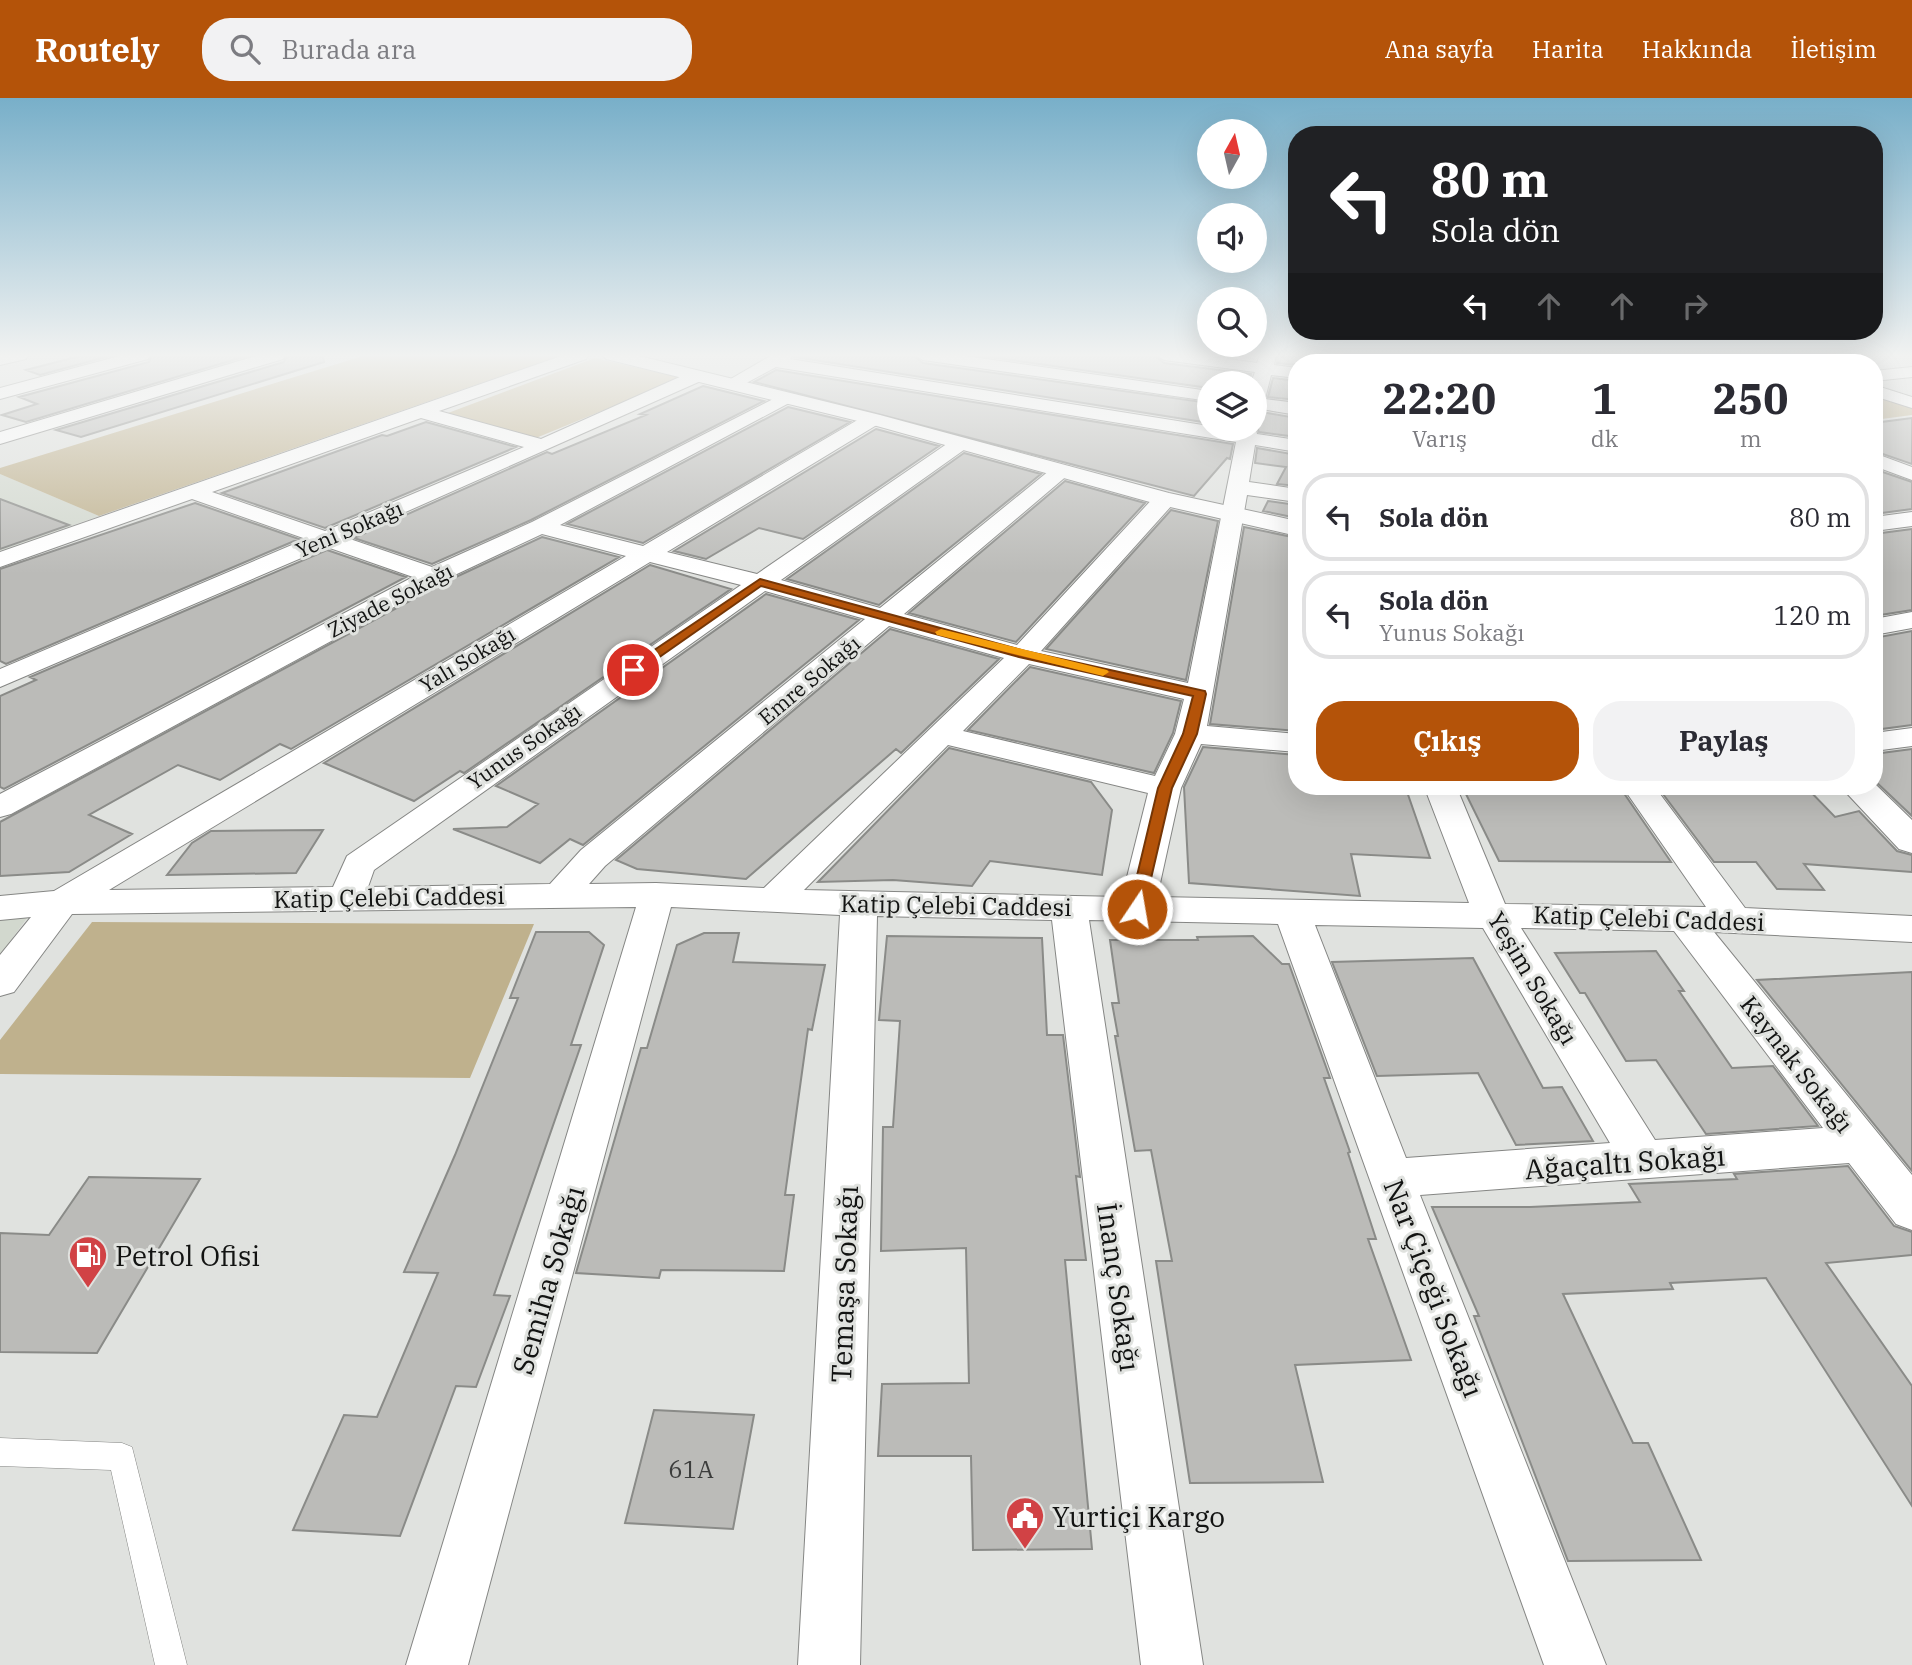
<!DOCTYPE html>
<html lang="tr">
<meta charset="utf-8">
<style>
body{margin:0;font-family:"IBM Plex Serif",serif;background:#f2f2f3;color:#2b2b33;height:100vh;display:flex;flex-direction:column;font-size:26px;white-space:nowrap}
*{box-sizing:border-box;margin:0}
p{font-size:23px;color:#7c7c81}
.icon{flex:none;width:38px;height:38px;fill:none;stroke:currentColor;stroke-width:2;stroke-linecap:round;stroke-linejoin:round}
.map{position:relative;flex:1;overflow:hidden}
.side{position:absolute;left:1288px;top:256px;width:595px;height:441px;display:flex;flex-direction:column;background:#fff;border-radius:28px;box-shadow:0 7px 28px #0002}
.side>*{flex:none}
.banner{position:absolute;left:1288px;top:28px;width:595px;height:214px;border-radius:28px;box-shadow:0 7px 28px #0002;background:#202124;color:#fff;overflow:hidden}
.needle{width:46px;rotate:8deg}
.tools{position:absolute;left:1197px;top:21px;display:grid;gap:14px}
.tools a{display:grid;place-items:center;width:70px;height:70px;border-radius:50%;background:#fff;box-shadow:0 7px 28px #0002;font-size:35px}
.pin{position:absolute;display:grid;place-items:center;width:60px;height:60px;color:#fff;margin:-30px;border:4px solid #fff;border-radius:50%;box-shadow:0 2px 7px #0007}
.me{position:absolute;width:77px;margin:-38px;rotate:12deg;stroke-linejoin:round;filter:drop-shadow(0 0 5px #0008)}
.turn{display:flex;align-items:center;gap:24px;height:147px;padding:0 28px;font-size:32px}
.turn .icon{width:91px;height:91px;stroke-width:2.5}
.turn b{display:block;font-size:49px;line-height:60px}
.lanes{display:flex;align-items:center;height:66px;padding:0 28px;background:#0003;justify-content:center;gap:35px;direction:ltr}
.lanes .off{opacity:.35}
.eta{display:flex;justify-content:space-evenly;align-items:center;height:119px;text-align:center}
.eta b{font-size:42px;font-weight:700;line-height:49px}
.cta{display:flex;gap:14px;margin-top:auto;padding:14px 28px}
.cta a{flex:1;height:80px;border-radius:28px;background:#b45309;color:#fff;font-size:28px;font-weight:700;line-height:80px;text-align:center}
.cta a+a{background:#f2f2f3;color:#2b2b33}
ul{padding:0;list-style:none}
li{display:flex;align-items:center;gap:21px;height:88px;margin:0 14px 10px;padding:0 14px;border:4px solid #e1e1e2;border-radius:28px}
li div{flex:1}
li b{display:block;font-size:26px}
li em{font-style:normal}
header{display:flex;align-items:center;gap:42px;box-sizing:border-box;height:98px;padding:0 35px;background:#b45309;color:#fff}
header strong{font-size:33px}
nav{display:flex;gap:38px;margin-inline-start:auto;font-size:24px}
.search{width:490px;height:63px;background:#f2f2f3;display:flex;align-items:center;gap:18px;box-sizing:border-box;padding:0 24px;border-radius:28px;color:#7c7c81;font-size:26px}
.map>svg:first-child{display:block}
.built{fill:#d2d8ce}
.green{fill:#bfb18d}
.building{fill:#bbbbb8;stroke:#8a8b88;stroke-width:2}
.lines{fill:none;stroke-linecap:round;stroke-linejoin:round}
.lane-casing{stroke:#858684;stroke-width:1}
.street-casing{stroke:#858684;stroke-width:2}
.secondary-casing{stroke:#858684;stroke-width:2}
.lane{fill:#fff;fill-rule:evenodd}
.street{fill:#fff;fill-rule:evenodd}
.secondary{fill:#fff;fill-rule:evenodd}
.route{fill:#b45309;stroke:#753606;stroke-width:2}
.slow{fill:#f59e0b}
.labels{text-anchor:middle;dominant-baseline:central;stroke-width:6;stroke-linejoin:round;paint-order:stroke}
.far-street-label{font-size:21px;fill:#121312;stroke:#e0e2df}
.street-label{font-size:24px;fill:#121312;stroke:#e0e2df}
.near-number-label{font-size:24px;fill:#3c3d3c}
.near-street-label{font-size:28px;fill:#121312;stroke:#e0e2df}
.near-poi-label{font-size:28px;fill:#121312;stroke:#e0e2df;text-anchor:start}
</style>
<header>
<strong>Routely</strong>
<div class="search"><svg class="icon" aria-label="search" viewBox="0 0 24 24"><circle cx="10" cy="10" r="6"/><path d="M15 15l6 6"/></svg>Burada ara</div>
<nav><a>Ana sayfa</a><a>Harita</a><a>Hakkında</a><a>İletişim</a></nav>
</header>
<div class="map">
<svg width="1912" height="1567" viewBox="0 0 1912 1567">
<rect width="100%" height="100%" fill="#e0e2df"/>
<path class="built" d="M 0,376 L 99,418 L 0,453 Z
M 30,816 L 0,857 L 0,820 Z"/>
<path class="green" d="M 366,257 L 562,257 L 99,418 L 0,376 L 0,370 Z
M 595,260 L 682,280 L 531,342 L 440,318 Z
M 1874,294 L 1912,307 L 1912,317 L 1874,322 Z
M 92,824 L 534,826 L 470,980 L 0,976 L 0,942 Z"/>
<path class="building" d="M 84,257 L 113,257 L 40,277 L 26,272 Z
M 152,257 L 250,257 L 26,324 L 2,317 L 37,306 L 19,299 L 149,264 Z
M 287,257 L 323,257 L 324,264 L 81,339 L 56,332 L 284,264 Z
M 796,257 L 913,257 L 923,265 L 1209,305 L 1209,325 L 795,259 Z
M 976,257 L 1154,257 L 1164,265 L 1251,276 L 1249,285 L 1209,285 L 1209,290 Z
M 1278,257 L 1334,257 L 1333,264 L 1297,264 L 1297,267 L 1277,265 Z
M 776,272 L 1233,346 L 1230,361 L 1227,360 L 1194,398 L 754,284 Z
M 1273,280 L 1297,283 L 1297,302 L 1268,299 Z
M 703,288 L 764,303 L 531,422 L 432,466 L 354,440 L 547,354 L 552,356 L 646,317 L 640,316 Z
M 788,309 L 850,324 L 643,445 L 567,426 Z
M 1255,313 L 1297,320 L 1297,339 L 1259,334 L 1255,324 Z
M 1912,320 L 1912,366 L 1874,353 L 1874,325 Z
M 426,324 L 516,349 L 325,430 L 222,395 L 382,337 L 387,338 Z
M 876,331 L 939,348 L 803,441 L 759,430 L 706,461 L 674,453 Z
M 1257,350 L 1297,357 L 1297,388 L 1277,386 L 1286,369 L 1255,365 Z
M 964,355 L 1041,376 L 879,507 L 787,481 Z
M 1874,371 L 1912,384 L 1912,411 L 1874,416 Z
M 1065,383 L 1145,405 L 1016,544 L 909,515 Z
M 0,401 L 69,427 L 0,451 Z
M 1268,403 L 1297,407 L 1297,420 L 1263,413 Z
M 195,405 L 299,441 L 6,566 L 0,563 L 0,471 Z
M 1171,412 L 1218,423 L 1186,582 L 1046,551 Z
M 1244,429 L 1297,440 L 1297,633 L 1210,626 Z
M 1912,431 L 1912,512 L 1874,518 L 1874,436 Z
M 542,439 L 619,459 L 291,651 L 280,646 L 220,682 L 178,667 L 89,717 L 132,736 L 69,774 L 0,778 L 0,724 L 443,485 Z
M 327,452 L 406,479 L 4,691 L 0,689 L 0,598 L 36,582 L 30,579 Z
M 650,467 L 731,491 L 464,675 L 460,673 L 414,703 L 324,665 Z
M 766,496 L 859,522 L 583,747 L 570,741 L 540,765 L 453,731 L 507,729 L 538,706 L 496,688 Z
M 890,531 L 999,561 L 901,655 L 896,651 L 746,781 L 637,771 L 616,762 Z
M 1912,533 L 1912,627 L 1874,632 L 1874,540 Z
M 1030,569 L 1181,603 L 1173,635 L 1154,675 L 968,632 Z
M 1203,649 L 1297,657 L 1297,688 L 1405,688 L 1430,760 L 1351,756 L 1360,798 L 1189,785 L 1184,689 Z
M 949,650 L 1091,684 L 1112,712 L 1102,777 L 990,763 L 972,788 L 893,782 L 818,784 Z
M 1912,651 L 1912,718 L 1874,682 L 1874,656 Z
M 1462,688 L 1619,688 L 1671,764 L 1499,763 Z
M 1657,688 L 1805,688 L 1835,719 L 1859,713 L 1897,753 L 1912,757 L 1912,774 L 1804,766 L 1824,792 L 1777,791 L 1756,764 L 1714,764 Z
M 323,732 L 296,775 L 167,777 L 192,745 L 211,733 Z
M 536,834 L 589,834 L 604,847 L 571,947 L 581,947 L 494,1197 L 510,1198 L 476,1289 L 456,1288 L 400,1438 L 293,1432 L 344,1317 L 377,1319 L 438,1175 L 404,1174 L 455,1057 L 518,900 L 510,900 Z
M 704,835 L 739,835 L 733,864 L 825,867 L 812,932 L 808,931 L 785,1097 L 794,1097 L 784,1173 L 661,1172 L 659,1180 L 576,1175 L 641,950 L 647,950 L 677,847 Z
M 887,838 L 1042,840 L 1047,937 L 1063,937 L 1080,1079 L 1076,1078 L 1086,1162 L 1065,1162 L 1092,1451 L 973,1452 L 971,1358 L 878,1358 L 882,1286 L 969,1285 L 966,1150 L 881,1153 L 883,1029 L 893,1029 L 900,923 L 879,922 Z
M 1253,838 L 1282,866 L 1289,866 L 1330,980 L 1324,980 L 1350,1054 L 1348,1055 L 1376,1141 L 1368,1141 L 1411,1262 L 1295,1267 L 1323,1384 L 1190,1385 L 1156,1163 L 1172,1163 L 1151,1052 L 1135,1053 L 1115,938 L 1118,938 L 1112,905 L 1119,905 L 1110,842 L 1198,842 L 1197,839 Z
M 1656,853 L 1684,893 L 1679,893 L 1732,970 L 1773,968 L 1818,1028 L 1706,1036 L 1656,962 L 1626,963 L 1585,895 L 1580,895 L 1555,855 Z
M 1473,860 L 1543,990 L 1562,989 L 1593,1043 L 1516,1047 L 1478,975 L 1377,978 L 1332,864 Z
M 1912,874 L 1912,1073 L 1757,882 Z
M 1848,1068 L 1894,1128 L 1912,1134 L 1912,1157 L 1826,1165 L 1912,1288 L 1912,1408 L 1766,1180 L 1670,1185 L 1673,1191 L 1563,1196 L 1633,1345 L 1648,1345 L 1701,1462 L 1568,1463 L 1474,1218 L 1479,1218 L 1432,1109 L 1530,1109 L 1640,1104 L 1629,1086 L 1737,1081 L 1734,1076 Z
M 89,1079 L 200,1081 L 97,1255 L 0,1254 L 0,1135 L 49,1137 Z
M 654,1312 L 754,1317 L 733,1431 L 625,1425 Z"/>
<g class="lines">
<g class="lane-casing">
<path id="lane" d="M 0,1340 L 122,1345 L 132,1349 L 187,1567 L 155,1567 L 111,1372 L 0,1368 Z"/>
</g>
<g class="street-casing">
<path id="street" d="M 0,257 L 28,257 L 26,261 L 0,267 Z
M 123,257 L 150,257 L 148,261 L 0,301 L 0,290 Z
M 259,257 L 285,257 L 283,261 L 0,346 L 0,334 Z
M 564,257 L 588,257 L 586,261 L 439,313 L 541,341 L 691,274 L 703,274 L 706,278 L 703,282 L 347,440 L 432,469 L 532,424 L 783,296 L 792,301 L 789,305 L 560,427 L 643,448 L 866,317 L 880,317 L 882,321 L 880,325 L 667,454 L 757,476 L 954,341 L 968,341 L 971,345 L 968,349 L 781,482 L 880,510 L 1055,368 L 1069,368 L 1072,372 L 1069,376 L 904,516 L 1017,547 L 1157,396 L 1173,396 L 1176,401 L 1173,406 L 1041,553 L 1188,585 L 1236,344 L 776,269 L 737,290 L 725,290 L 722,286 L 772,257 L 793,257 L 790,261 L 1209,328 L 1209,331 L 1255,331 L 1255,327 L 1257,336 L 1297,342 L 1297,354 L 1255,347 L 1249,384 L 1297,391 L 1297,404 L 1247,397 L 1207,628 L 1297,636 L 1297,654 L 1201,646 L 1181,690 L 1157,799 L 1469,805 L 1424,688 L 1456,688 L 1505,806 L 1706,809 L 1622,688 L 1654,688 L 1745,810 L 1912,818 L 1912,844 L 1714,834 L 1912,1077 L 1912,1132 L 1896,1126 L 1849,1065 L 1420,1097 L 1606,1567 L 1544,1567 L 1278,826 L 1089,822 L 1203,1567 L 1141,1567 L 1052,822 L 877,818 L 860,1567 L 798,1567 L 840,817 L 671,809 L 468,1567 L 406,1567 L 636,809 L 72,816 L 14,894 L 0,898 L 0,857 L 31,819 L 0,822 L 0,798 L 54,793 L 626,458 L 542,436 L 442,483 L 11,716 L 0,719 L 0,696 L 413,479 L 327,449 L 0,589 L 0,571 L 306,441 L 192,401 L 0,469 L 0,454 ZM 421,320 L 524,349 L 325,433 L 212,394 ZM 650,464 L 741,487 L 347,758 L 333,789 L 109,792 ZM 765,493 L 865,521 L 581,752 L 550,786 L 368,789 L 374,772 ZM 889,528 L 1004,560 L 764,790 L 656,785 L 589,786 L 605,768 ZM 1029,566 L 1184,601 L 1175,636 L 1155,678 L 963,633 ZM 948,647 L 1148,695 L 1122,799 L 804,792 ZM 1315,827 L 1483,830 L 1610,1045 L 1406,1060 ZM 1521,830 L 1674,833 L 1823,1030 L 1655,1042 Z
M 915,257 L 958,257 L 1209,293 L 1209,303 L 923,262 Z
M 1156,257 L 1201,257 L 1257,265 L 1260,257 L 1276,257 L 1274,267 L 1297,270 L 1297,280 L 1271,277 L 1265,301 L 1297,305 L 1297,317 L 1255,310 L 1255,285 L 1251,285 L 1255,274 L 1164,262 Z
M 1382,257 L 1433,257 L 1456,260 L 1458,264 L 1409,264 L 1384,261 Z
M 1492,257 L 1508,257 L 1510,264 L 1494,264 Z
M 1650,257 L 1674,257 L 1686,264 L 1663,264 Z
M 1912,269 L 1912,279 L 1874,283 L 1874,273 Z
M 1874,287 L 1912,299 L 1912,310 L 1874,298 Z
M 1874,355 L 1912,369 L 1912,382 L 1874,368 Z
M 1912,414 L 1912,428 L 1874,433 L 1874,419 Z
M 1912,514 L 1912,530 L 1874,537 L 1874,521 Z
M 1912,630 L 1912,648 L 1874,653 L 1874,635 Z"/>
</g>
<g class="secondary-casing">
<path id="secondary" d="M 603,257 L 635,257 L 880,317 L 1169,395 L 1297,423 L 1297,438 L 1157,406 L 866,325 L 606,261 Z
M 1559,257 L 1577,257 L 1582,264 L 1564,264 Z
M 1874,685 L 1912,722 L 1912,755 L 1899,751 L 1840,688 L 1874,688 Z"/>
</g>
<use href="#lane" class="lane"/>
<use href="#street" class="street"/>
<use href="#secondary" class="secondary"/>
</g>
<linearGradient id="sky" x2="0" y2="1"><stop stop-color="#78afc9"/><stop offset="0.54" stop-color="#f1f2f1"/><stop offset="1" stop-color="#f1f2f1" stop-opacity="0"/></linearGradient>
<rect width="1912" height="476" fill="url(#sky)"/>
<path class="route" d="M 760,481 L 1025,553 L 1205,593 L 1206,596 L 1197,636 L 1172,690 L 1143,815 L 1137,817 L 1129,811 L 1158,690 L 1183,636 L 1193,598 L 1019,559 L 761,488 L 638,574 L 629,574 L 629,569 Z"/>
<path class="slow" d="M 941,531 L 1107,572 L 1109,574 L 1103,578 L 937,537 L 935,534 Z"/>
<defs>
<g id="fuel-pin" transform="scale(2.0125)"><path d="M0 17L-7.5 6A9.5 9.5 0 1 1 7.5 6Z" fill="#d14245" stroke="#e0e2df"/><path d="M-5.5-6h7V0h2V4h1.3V-2.5L3-4.5l.8-.8L6-3V5H2.5V1h-1V6h-7ZM-4.2-4.7v3.2H.2V-4.7Z" fill="#fff"/></g>
<g id="civic-pin" transform="scale(2.0125)"><path d="M0 17L-7.5 6A9.5 9.5 0 1 1 7.5 6Z" fill="#d14245" stroke="#e0e2df"/><path d="M-.6-6.5H3V-4.5H.6V-3L4-1V1h2V6H-6V1h2V-1L-.6-3ZM-1.2 2.5V6h2.4V2.5Z" fill="#fff"/></g>
</defs>
<g fill-rule="evenodd">
<use href="#fuel-pin" x="88" y="1157"/>
<use href="#civic-pin" x="1025" y="1418"/>
</g>
<g class="labels">
<g class="far-street-label">
<text transform="translate(349 431) rotate(-23)">Yeni Sokağı</text>
<text transform="translate(390 502) rotate(-27)">Ziyade Sokağı</text>
<text transform="translate(467 561) rotate(-31)">Yalı Sokağı</text>
<text transform="translate(809 582) rotate(-40)">Emre Sokağı</text>
<text transform="translate(524 648) rotate(-35)">Yunus Sokağı</text>
</g>
<g class="street-label">
<text transform="translate(389 799) rotate(-1)">Katip Çelebi Caddesi</text>
<text transform="translate(956 807) rotate(1)">Katip Çelebi Caddesi</text>
<text transform="translate(1649 820) rotate(2)">Katip Çelebi Caddesi</text>
<text transform="translate(1533 880) rotate(59)">Yeşim Sokağı</text>
<text transform="translate(1797 966) rotate(52)">Kaynak Sokağı</text>
</g>
<g class="near-number-label">
<text x="691" y="1371">61A</text>
</g>
<g class="near-street-label">
<text transform="translate(1625 1064) rotate(-4)">Ağaçaltı Sokağı</text>
<text transform="translate(548 1182) rotate(-74)">Semiha Sokağı</text>
<text transform="translate(844 1186) rotate(-88)">Temaşa Sokağı</text>
<text transform="translate(1119 1189) rotate(82)">İnanç Sokağı</text>
<text transform="translate(1434 1190) rotate(69)">Nar Çiçeği Sokağı</text>
</g>
<g class="near-poi-label">
<text x="115" y="1157">Petrol Ofisi</text>
<text x="1052" y="1418">Yurtiçi Kargo</text>
</g>
</g>
</svg>
<div class="tools">
<a><svg class="needle" viewBox="-14 -14 28 28"><path d="M0-13l5 13h-10z" fill="#e53935"/><path d="M0 13l5-13h-10z" fill="#7c7c81"/></svg></a>
<a><svg class="icon" aria-label="sound" viewBox="0 0 24 24"><path d="M4 9h4l5-4v14l-5-4H4zM17 9q2 3 0 6"/></svg></a>
<a><svg class="icon" aria-label="search" viewBox="0 0 24 24"><circle cx="10" cy="10" r="6"/><path d="M15 15l6 6"/></svg></a>
<a><svg class="icon" aria-label="layers" viewBox="0 0 24 24"><path d="M12 4l9 5-9 5-9-5zM3 14l9 5 9-5"/></svg></a>
</div>
<div class="pin" style="left:633px;top:572px;background:#d93025"><svg class="icon" aria-label="arrive" viewBox="0 0 24 24"><path d="M6 21V4h12l-3 4 3 4H6"/></svg></div>
<svg class="me" style="left:1137px;top:811px" viewBox="-20 -20 40 40"><circle r="17" fill="#b45309" stroke="#fff" stroke-width="3"/><path d="M0-11L8 9 0 5-8 9z" fill="#fff"/></svg>
<div class="banner">
<div class="turn"><svg class="icon" aria-label="left" viewBox="0 0 24 24"><path d="M17 20v-9H6M10 6l-5 5 5 5"/></svg><div><b>80 m</b>Sola dön</div></div>
<div class="lanes"><svg class="icon" aria-label="left" viewBox="0 0 24 24"><path d="M17 20v-9H6M10 6l-5 5 5 5"/></svg><svg class="icon off" aria-label="ahead" viewBox="0 0 24 24"><path d="M12 20V5M6 11l6-6 6 6"/></svg><svg class="icon off" aria-label="ahead" viewBox="0 0 24 24"><path d="M12 20V5M6 11l6-6 6 6"/></svg><svg class="icon off" aria-label="right" viewBox="0 0 24 24"><path d="M7 20v-9h11M14 6l5 5-5 5"/></svg></div>
</div>
<section class="side">
<div class="eta">
<div><b>22:20</b><p>Varış</p></div>
<div><b>1</b><p>dk</p></div>
<div><b>250</b><p>m</p></div>
</div>
<ul>
<li><svg class="icon" aria-label="left" viewBox="0 0 24 24"><path d="M17 20v-9H6M10 6l-5 5 5 5"/></svg><div><b>Sola dön</b></div><em>80 m</em></li>
<li><svg class="icon" aria-label="left" viewBox="0 0 24 24"><path d="M17 20v-9H6M10 6l-5 5 5 5"/></svg><div><b>Sola dön</b><p>Yunus Sokağı</p></div><em>120 m</em></li>
</ul>
<div class="cta"><a>Çıkış</a><a>Paylaş</a></div>
</section>
</div>
